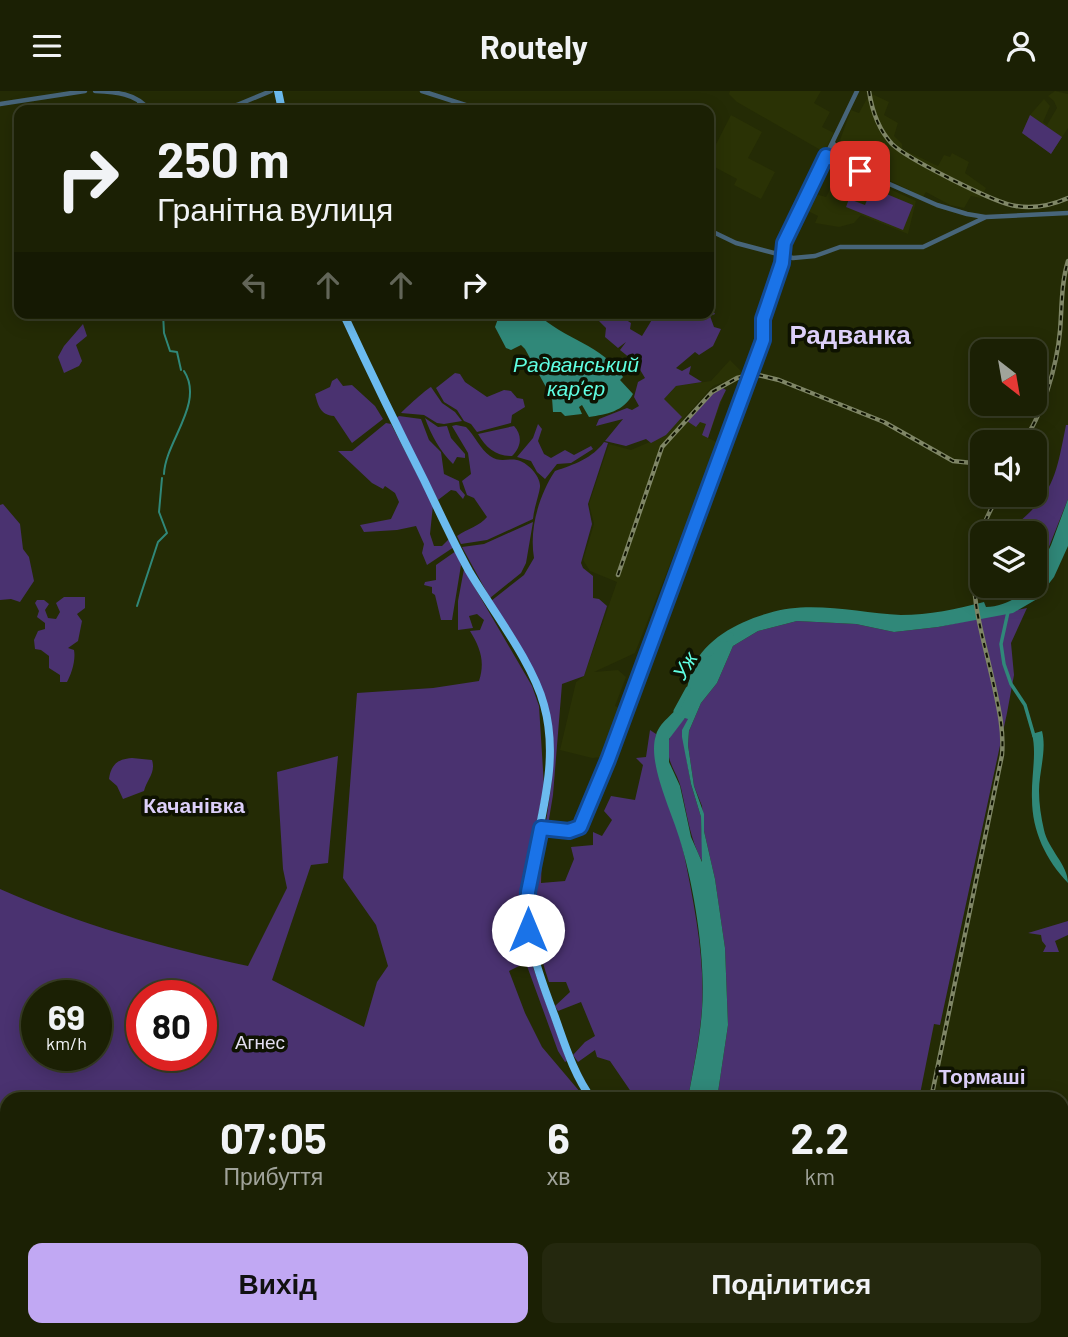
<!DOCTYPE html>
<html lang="uk">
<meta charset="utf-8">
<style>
body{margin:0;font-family:Barlow,sans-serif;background:#24280e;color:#f1f3f6;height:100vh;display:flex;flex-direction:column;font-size:26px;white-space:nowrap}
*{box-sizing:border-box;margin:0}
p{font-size:23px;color:#a0a39a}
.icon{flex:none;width:38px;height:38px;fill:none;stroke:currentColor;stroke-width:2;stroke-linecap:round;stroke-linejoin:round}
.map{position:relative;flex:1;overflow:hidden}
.panel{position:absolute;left:0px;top:1001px;width:1069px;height:245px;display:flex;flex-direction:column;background:#1b2004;border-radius:21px 21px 0 0;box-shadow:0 4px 18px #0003,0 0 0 2px #393e26}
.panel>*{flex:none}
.hud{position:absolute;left:14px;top:14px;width:700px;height:214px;border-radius:14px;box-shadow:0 4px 18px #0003,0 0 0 2px #393e26;background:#1b2004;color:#f1f3f6;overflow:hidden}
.needle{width:46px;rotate:149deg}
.fabs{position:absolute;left:970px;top:248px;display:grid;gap:14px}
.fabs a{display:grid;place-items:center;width:77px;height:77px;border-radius:14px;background:#1b2004;box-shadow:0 4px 18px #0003,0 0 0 2px #393e26;font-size:35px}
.speed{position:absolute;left:21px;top:889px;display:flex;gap:14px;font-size:35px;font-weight:700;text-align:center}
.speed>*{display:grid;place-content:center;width:91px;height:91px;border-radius:50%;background:#1b2004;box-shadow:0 4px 18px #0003,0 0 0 2px #393e26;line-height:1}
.speed small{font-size:18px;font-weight:400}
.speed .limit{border:10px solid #d22;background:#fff;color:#111}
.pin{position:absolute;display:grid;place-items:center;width:60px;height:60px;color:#fff;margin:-30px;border-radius:14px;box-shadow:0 4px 10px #0006}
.me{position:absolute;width:77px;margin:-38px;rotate:0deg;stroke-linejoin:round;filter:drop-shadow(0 0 5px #0008)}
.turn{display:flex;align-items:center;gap:24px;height:147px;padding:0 28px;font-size:32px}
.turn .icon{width:91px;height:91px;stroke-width:2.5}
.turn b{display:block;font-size:49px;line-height:60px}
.lanes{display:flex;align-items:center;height:66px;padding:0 28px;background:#0003;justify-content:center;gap:35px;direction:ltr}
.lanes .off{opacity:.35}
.eta{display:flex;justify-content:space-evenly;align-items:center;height:119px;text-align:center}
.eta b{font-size:42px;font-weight:700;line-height:49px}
.primary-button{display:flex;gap:14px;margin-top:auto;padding:14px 28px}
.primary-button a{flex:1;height:80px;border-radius:14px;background:#c1a8f3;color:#111;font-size:28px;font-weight:700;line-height:80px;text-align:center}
.primary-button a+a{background:#24280e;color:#f1f3f6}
header{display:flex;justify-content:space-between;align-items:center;height:91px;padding:0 28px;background:#1b2004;font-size:32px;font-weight:700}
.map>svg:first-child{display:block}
.built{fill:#2a3205}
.green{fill:#4a3270;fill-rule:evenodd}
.water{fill:#308879;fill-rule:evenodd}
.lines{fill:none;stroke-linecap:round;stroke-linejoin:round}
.stream{stroke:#308879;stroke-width:2}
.canal{stroke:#308879;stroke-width:3.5}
.river{stroke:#308879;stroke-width:5}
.minor{stroke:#47657a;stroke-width:4.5}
.major{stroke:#62a2ce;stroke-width:6}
.highway{stroke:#6cbbef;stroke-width:8}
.rail-casing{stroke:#7f8666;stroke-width:4.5}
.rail{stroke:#0e1201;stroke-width:2;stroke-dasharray:5;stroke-linecap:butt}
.route-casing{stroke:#114b97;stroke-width:18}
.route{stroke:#1a73e8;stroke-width:12}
.labels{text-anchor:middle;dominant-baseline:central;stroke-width:7;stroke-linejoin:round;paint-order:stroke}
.park-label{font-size:19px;fill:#e2dcf0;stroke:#0e1201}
.water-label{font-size:21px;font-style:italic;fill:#5ffee2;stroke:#0e1201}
.neighbourhood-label{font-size:21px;font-weight:bold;fill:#dccff9;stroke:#0e1201}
.district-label{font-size:26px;font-weight:bold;fill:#dccff9;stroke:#0e1201}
</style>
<header><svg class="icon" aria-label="menu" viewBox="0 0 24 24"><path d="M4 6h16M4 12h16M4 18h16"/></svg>Routely<svg class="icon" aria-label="person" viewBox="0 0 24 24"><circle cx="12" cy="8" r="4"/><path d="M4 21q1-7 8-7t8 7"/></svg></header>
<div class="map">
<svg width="1068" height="1246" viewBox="0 0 1068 1246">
<rect width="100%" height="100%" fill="#242b05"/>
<path class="built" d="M 730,0 L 821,0 L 814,12 L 830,21 L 822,36 L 834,42 L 824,61 L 737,11 L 729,3 Z
M 1055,0 L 1068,3 L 1068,37 L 1051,63 L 1022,42 L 1030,24 L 1044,8 L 1050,15 L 1043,31 L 1047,34 L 1057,17 L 1054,10 L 1048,5 Z
M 870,2 L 889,11 L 884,24 L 898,32 L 894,45 L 902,53 L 902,58 L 938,75 L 944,64 L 950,66 L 952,62 L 969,71 L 965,82 L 986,97 L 981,107 L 971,105 L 964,117 L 950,114 L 926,101 L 923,106 L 879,84 L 881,77 L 840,49 L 851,19 L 859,22 Z
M 731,24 L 762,41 L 748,67 L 775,81 L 761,108 L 734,94 L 737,88 L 709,73 L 709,67 Z
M 866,87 L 916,110 L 908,143 L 861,124 L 854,132 L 839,136 L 815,132 L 818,125 L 804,118 L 812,102 L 826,106 L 835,88 L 856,100 Z
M 730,269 L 744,283 L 713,295 L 683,328 L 686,330 L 720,295 L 726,298 L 708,347 L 719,352 L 683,449 L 680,448 L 635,562 L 594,581 L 618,579 L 626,586 L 615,615 L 624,619 L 618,627 L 618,633 L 605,666 L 592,667 L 560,659 L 576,591 L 584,585 L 617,491 L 590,480 L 583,469 L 594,433 L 589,413 L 609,353 L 631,359 L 666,344 L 663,309 L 676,295 L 711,290 Z"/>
<path class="green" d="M 1030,24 L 1062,46 L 1051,63 L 1022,42 Z
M 872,97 L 913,114 L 903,139 L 846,116 L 849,108 L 865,114 Z
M 709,213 L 715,223 L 710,225 L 714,236 L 721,238 L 713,255 L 699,264 L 695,261 L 676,277 L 682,280 L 691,275 L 689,283 L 702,291 L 676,295 L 664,308 L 682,326 L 666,344 L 651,352 L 646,348 L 626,355 L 605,350 L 623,328 L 596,335 L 599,328 L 627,317 L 632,319 L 639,315 L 634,306 L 638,291 L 645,287 L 636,272 L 620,259 L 626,251 L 618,257 L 605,246 L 606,237 L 599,230 L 600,222 L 620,222 L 620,225 L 631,232 L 630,238 L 642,245 L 653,227 L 651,222 L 709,222 Z
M 83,233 L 87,245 L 76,254 L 82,270 L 79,275 L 64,282 L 58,266 L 64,255 Z
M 455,282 L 460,283 L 465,291 L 487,306 L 504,299 L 511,300 L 517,307 L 523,308 L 525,316 L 512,324 L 511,332 L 477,341 L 471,333 L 464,330 L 457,319 L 444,311 L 436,297 Z
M 337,287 L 343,295 L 352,294 L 375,315 L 383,328 L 352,352 L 334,325 C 320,324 318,314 315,303 L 330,296 L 332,290 Z
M 720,295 L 726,299 L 720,311 L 708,347 L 702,344 L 706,333 L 700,331 L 696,336 L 687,330 Z
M 431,296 L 442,312 L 455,321 L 462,330 L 444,333 L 437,332 L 424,324 L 401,322 C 408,315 424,300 431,296 Z
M 399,325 L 421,328 L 429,349 L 441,361 L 444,383 L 459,390 L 460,398 L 465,404 L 463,408 L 456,400 L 451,399 L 438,409 L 396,327 Z
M 425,327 L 438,336 L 447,335 L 451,347 L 465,363 L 465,367 L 457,366 L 453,373 C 440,360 431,344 425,327 Z
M 386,332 L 391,333 L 433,414 L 430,443 L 434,455 L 442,455 L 450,447 L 454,456 L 427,474 L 422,462 L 424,453 L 416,435 L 397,439 L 364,441 L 360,434 L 391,428 L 399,411 L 395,402 L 385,395 L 383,398 L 372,392 L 338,360 L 352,360 Z
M 538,333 L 542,338 L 538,350 L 544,363 L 551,367 L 565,359 L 574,364 L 591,355 L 593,358 L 571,372 L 557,373 L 545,388 L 537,381 L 531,370 L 517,366 L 533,347 Z
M 456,334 L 466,336 C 475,345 480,358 490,365 C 500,372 507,367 517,369 C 527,371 541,385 540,396 C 539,404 534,417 533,428 L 487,449 L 461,453 L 457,445 C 467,438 480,435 487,426 L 474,407 L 467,404 L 462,390 L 471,383 L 468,362 L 452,335 Z
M 1066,334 L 1068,334 L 1068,408 L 1041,476 L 1034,482 L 1034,443 L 999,443 L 1005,431 L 1012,437 C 1054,403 1056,385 1066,334 Z
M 514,335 C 523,345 521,356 512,365 C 496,365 486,357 478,343 Z
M 604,351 L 608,352 L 588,413 L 592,433 L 581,472 L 583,477 L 593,485 L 593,507 L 599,508 L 607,515 L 584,585 L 562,593 L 553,704 L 548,734 L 546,731 L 552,689 L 550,624 L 491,510 L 524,484 L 534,467 C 529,438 539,404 555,380 C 573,374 593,367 604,351 Z
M 3,413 L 20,433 L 23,458 L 29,466 L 34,490 L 20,511 L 11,508 L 0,509 L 0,414 Z
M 533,431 L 526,472 L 521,482 L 490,507 L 462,456 L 484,453 Z
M 456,460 L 461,474 L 452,529 L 441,529 L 435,504 L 432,502 L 432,496 L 424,494 L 425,491 L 436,489 L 436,474 Z
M 464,478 L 532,595 L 539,615 L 544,695 L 522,807 L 524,834 L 530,868 L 567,970 L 565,971 L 558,960 L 527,875 L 521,874 L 509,880 L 525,922 L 542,956 L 586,1008 L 7,1008 L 7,1239 L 615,1239 L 615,1246 L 0,1246 L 0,798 C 80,834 162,856 248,875 L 287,797 L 283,778 L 277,681 L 338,665 L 328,772 L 311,774 L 272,889 L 364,936 L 377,891 L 388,875 L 376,834 L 343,787 L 357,602 L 433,597 L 479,590 C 485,571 481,558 470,540 L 480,539 L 484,529 L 477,523 L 469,525 L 473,537 L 458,539 L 458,510 ZM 37,905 L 96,905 L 96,964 L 37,964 ZM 142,905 L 201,905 L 201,964 L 142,964 Z
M 64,506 L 85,506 L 85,517 L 77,523 L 82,530 L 78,550 L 68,557 L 74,559 C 76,570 71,584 67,591 L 60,591 L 60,584 L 49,577 L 49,565 L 41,559 L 35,558 L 34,549 L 38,540 L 45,538 L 45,532 L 37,526 L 39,520 L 35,512 L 37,509 L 44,509 L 49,513 L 45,519 L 48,527 L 56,528 L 60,521 L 56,512 Z
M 1027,517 L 1011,552 L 1014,584 L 1007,622 L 940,934 L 934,933 L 919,1008 L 751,1008 L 737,1004 L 735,1008 L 717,1008 L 728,934 L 725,857 L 715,788 L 704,740 L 702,715 L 694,695 L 688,654 L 689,640 L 701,612 L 717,592 L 733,555 L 758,540 L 797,530 L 856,533 L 894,541 L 938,536 Z
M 685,627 L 688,627 L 686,665 L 691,693 L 701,726 L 703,772 C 690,749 687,723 681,697 C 676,678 665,671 669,649 C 671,640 678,634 685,627 Z
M 650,639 L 656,643 C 653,684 676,723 684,763 C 694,813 705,866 702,917 C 700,947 693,978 688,1008 L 636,1008 L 610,970 L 597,966 L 595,959 L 578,971 L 573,964 L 585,951 L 595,945 L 581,911 L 558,920 L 555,915 L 570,901 L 566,891 L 549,891 C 531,839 530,800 543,747 L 548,745 L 542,765 L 541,792 L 565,790 L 574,768 L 571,756 L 593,754 L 593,741 L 602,745 L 612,729 L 604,720 L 611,705 L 635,709 L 643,674 L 636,667 L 646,666 Z
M 132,667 L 152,669 C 156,682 147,688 144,700 L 123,708 L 117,695 L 109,688 C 111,674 117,668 132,667 Z
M 1068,830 L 1068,844 L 1055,850 L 1059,861 L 1043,861 L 1046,855 L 1042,850 L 1041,844 L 1028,842 Z"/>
<path class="water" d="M 500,222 L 537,222 C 562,248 604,254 623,286 L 620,289 L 633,303 C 623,321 607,323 589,326 L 582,314 L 579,316 L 582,323 L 565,325 L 561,321 L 553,321 L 552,307 L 525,258 L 521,254 L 511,259 L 506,257 L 495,236 Z
M 1068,408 L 1068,455 L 1054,486 L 1037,508 L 1013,522 L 938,536 L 894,541 L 856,533 L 797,530 L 758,540 L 733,555 L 717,592 L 701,612 L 689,640 L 688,654 L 694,695 L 704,723 L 704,740 L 715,788 L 725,857 L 728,934 L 717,1008 L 688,1008 C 693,979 700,949 702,919 C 706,868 694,794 679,746 C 671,719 647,671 656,644 C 660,629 679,621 684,606 C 688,596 689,586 693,576 C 706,547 740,530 769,522 C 811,509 858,522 901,524 C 929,524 957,518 984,511 L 986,516 C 1002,516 1019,507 1030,495 L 1034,495 L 1034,490 L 1051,454 ZM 685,627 L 688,628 L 682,639 L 682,646 L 691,693 L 701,726 L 702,771 L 691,746 L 680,695 L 669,671 L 669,648 Z
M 1042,640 C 1047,659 1039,681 1039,700 C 1039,713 1041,726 1044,739 C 1048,758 1068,774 1068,792 C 1046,769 1032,740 1032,708 C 1031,686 1037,662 1032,643 Z"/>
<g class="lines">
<path class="stream" d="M 138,12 L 144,19
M 163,222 L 164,242 L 170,260 L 177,261 L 181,279
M 164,383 C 165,351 205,312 184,280
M 137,515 L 158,451 L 167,442 L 159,421 L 162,387
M 429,1246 L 437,1239"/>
<path class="canal" d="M 1008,521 L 1001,553 L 1004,573 L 1011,593 L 1025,614 L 1034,645"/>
<path class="river" d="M 709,563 L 731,544
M 676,620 L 688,598"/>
<path class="minor" d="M 95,0 C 115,1 136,2 149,19
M 422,0 L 481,19
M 0,13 L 85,0
M 217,19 L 237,14 L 271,0
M 834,53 L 840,70
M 826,65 L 937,114 L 967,123 L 985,126
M 709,139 L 736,152 L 793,167 L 815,165 L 840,156 L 923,156 L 986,126 L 1068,122
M 541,737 L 569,740 L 580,736 L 608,669 L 763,249 L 763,228 L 782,172 L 784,152 L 857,0"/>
<path class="major" d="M 822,1239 L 822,1246"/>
<path class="highway" d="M 278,0 L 282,19
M 343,222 C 369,278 396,334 424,389 C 439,420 453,451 469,480 C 492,519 533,572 544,614 C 562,678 534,740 528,803 C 524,846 540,886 555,926 C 565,954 574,984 592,1008
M 1062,1192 L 1068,1194"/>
<g class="rail-casing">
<path id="rail" d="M 869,0 C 872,20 878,38 892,53 C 906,67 996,113 1016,115 C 1034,118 1052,114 1068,107
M 1022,352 C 1043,324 1057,274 1060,240 C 1062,216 1061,193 1068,170
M 618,484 L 662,356 L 712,301 L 737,287 L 754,283 L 779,289 L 884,331 L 953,370 L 982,373
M 931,1008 L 1002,664 C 1004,640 999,618 994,595 C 978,522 956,473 999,404
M 881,1246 L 882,1239"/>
</g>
<use href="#rail" class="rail"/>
</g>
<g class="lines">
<g class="route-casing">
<path id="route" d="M 528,839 L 528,801 L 541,737 L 569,740 L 580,736 L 608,669 L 763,249 L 763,228 L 782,172 L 784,152 L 826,65 L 860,80"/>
</g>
<use href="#route" class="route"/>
</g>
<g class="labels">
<g class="park-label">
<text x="260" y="950">Агнес</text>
</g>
<g class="water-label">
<text x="576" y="272">Радванський<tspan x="576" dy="24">карʼєр</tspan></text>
<text transform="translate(684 574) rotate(-59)">Уж</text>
</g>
<g class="neighbourhood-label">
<text x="194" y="713">Качанівка</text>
<text x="982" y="984">Тормаші</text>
</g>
<g class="district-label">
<text x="850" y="242">Радванка</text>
</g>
</g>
</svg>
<div class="fabs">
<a><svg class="needle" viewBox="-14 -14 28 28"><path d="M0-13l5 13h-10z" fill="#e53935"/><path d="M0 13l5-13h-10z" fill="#a0a39a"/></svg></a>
<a><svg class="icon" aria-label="sound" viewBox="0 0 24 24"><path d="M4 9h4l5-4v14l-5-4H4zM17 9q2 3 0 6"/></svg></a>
<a><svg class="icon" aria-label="layers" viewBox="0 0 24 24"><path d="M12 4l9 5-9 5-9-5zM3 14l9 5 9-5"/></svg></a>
</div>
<div class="speed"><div>69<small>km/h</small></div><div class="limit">80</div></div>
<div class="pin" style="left:860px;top:80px;background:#d93025"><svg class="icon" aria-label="arrive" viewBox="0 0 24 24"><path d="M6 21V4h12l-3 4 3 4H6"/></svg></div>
<svg class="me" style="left:528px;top:839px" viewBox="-20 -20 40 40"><circle r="19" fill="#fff"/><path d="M0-13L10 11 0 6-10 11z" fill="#1a73e8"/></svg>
<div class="hud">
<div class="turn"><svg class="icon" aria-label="right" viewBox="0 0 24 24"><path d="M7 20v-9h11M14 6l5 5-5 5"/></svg><div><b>250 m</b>Гранітна вулиця</div></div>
<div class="lanes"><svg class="icon off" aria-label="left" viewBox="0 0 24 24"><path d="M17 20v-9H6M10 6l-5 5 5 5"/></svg><svg class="icon off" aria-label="ahead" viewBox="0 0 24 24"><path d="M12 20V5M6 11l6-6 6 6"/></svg><svg class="icon off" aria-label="ahead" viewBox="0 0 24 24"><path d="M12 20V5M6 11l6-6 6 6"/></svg><svg class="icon" aria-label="right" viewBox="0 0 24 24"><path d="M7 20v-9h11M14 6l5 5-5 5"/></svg></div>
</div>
<section class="panel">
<div class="eta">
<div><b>07:05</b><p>Прибуття</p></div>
<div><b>6</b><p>хв</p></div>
<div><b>2.2</b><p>km</p></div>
</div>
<div class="primary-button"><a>Вихід</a><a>Поділитися</a></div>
</section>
</div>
